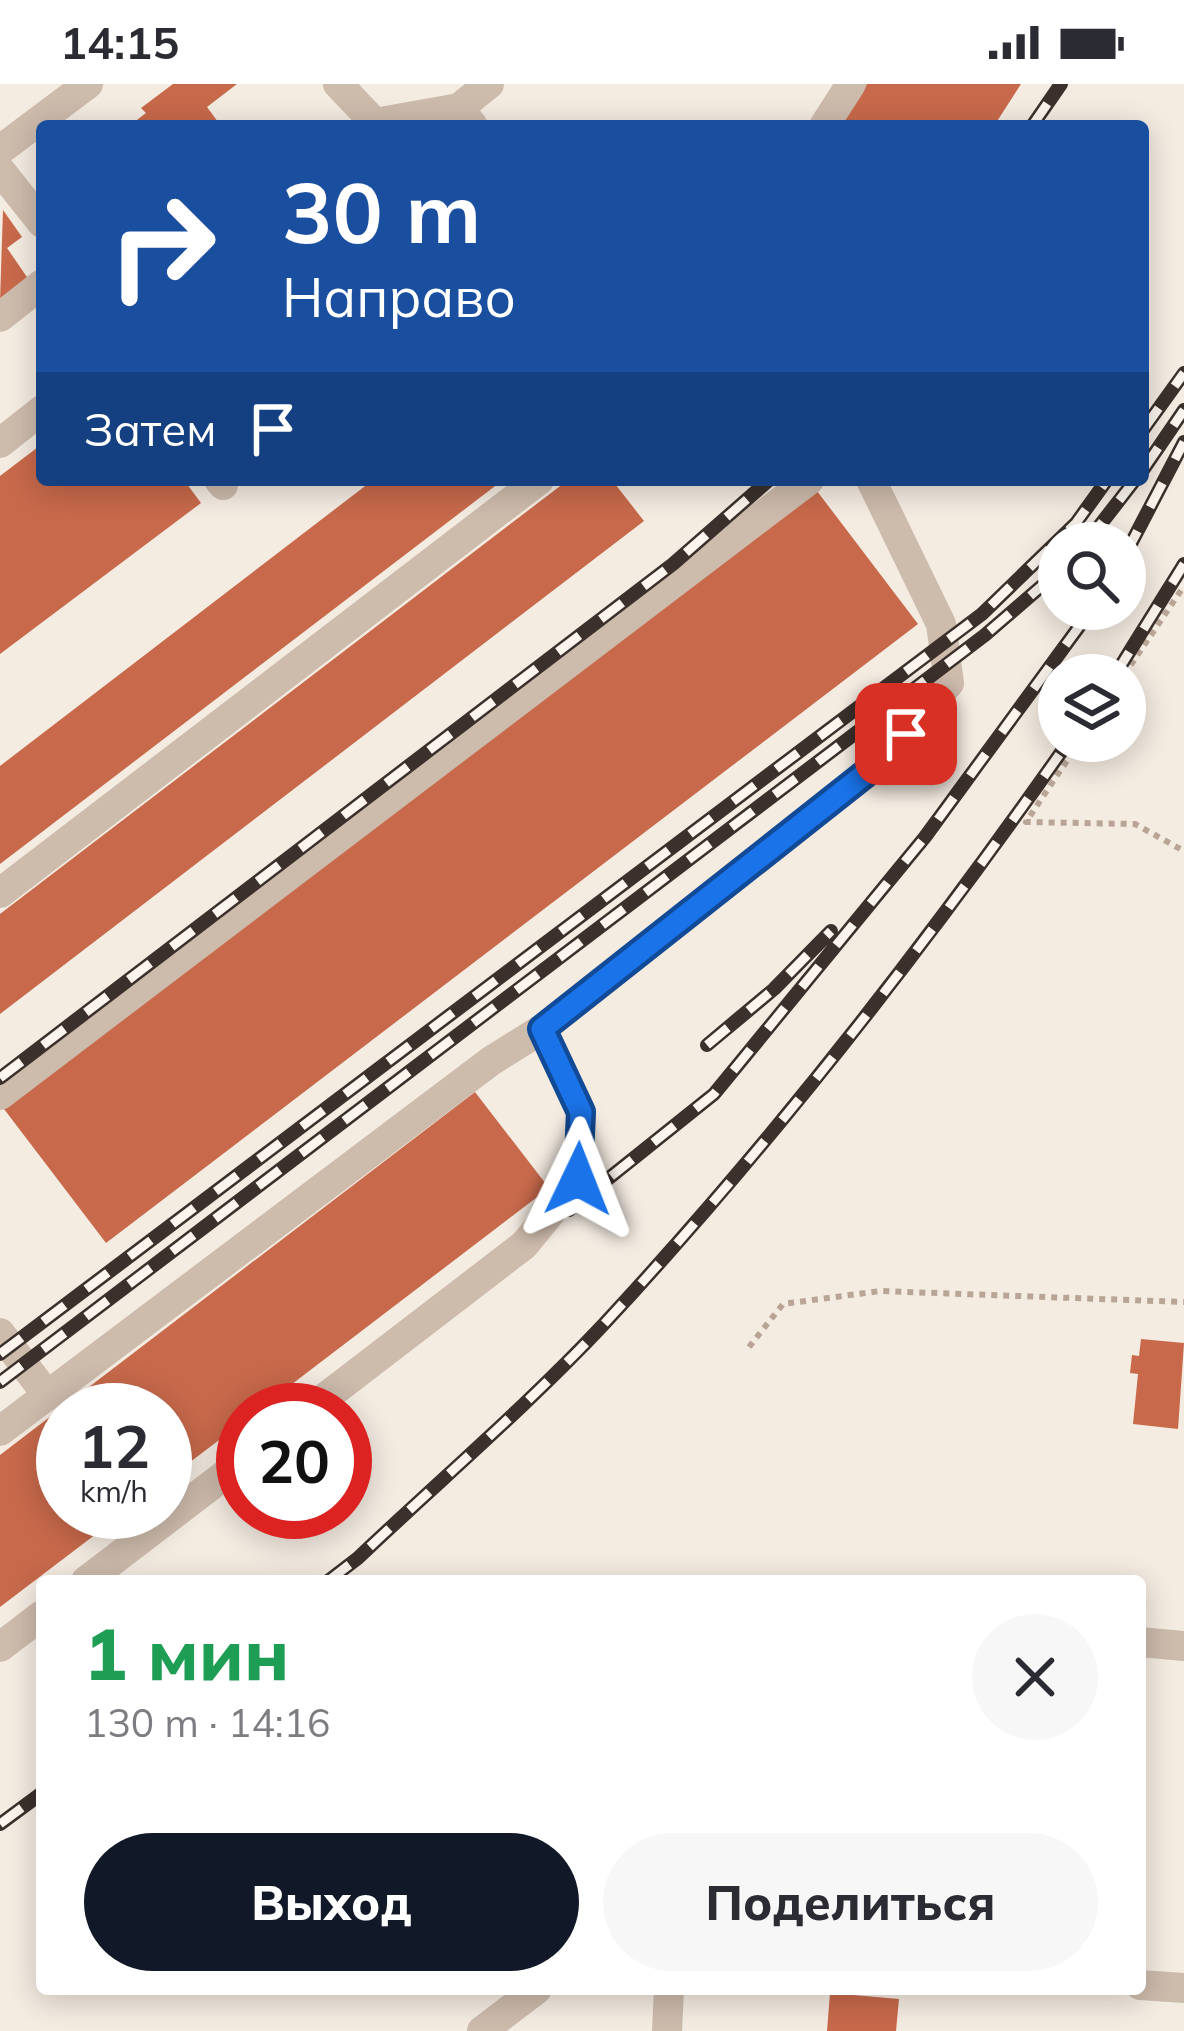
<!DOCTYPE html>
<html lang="ru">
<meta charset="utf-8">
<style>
body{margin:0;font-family:Mulish,sans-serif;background:#f7f7f7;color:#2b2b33;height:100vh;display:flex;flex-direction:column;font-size:45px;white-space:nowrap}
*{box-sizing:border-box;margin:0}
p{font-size:39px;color:#7c7c81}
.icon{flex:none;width:66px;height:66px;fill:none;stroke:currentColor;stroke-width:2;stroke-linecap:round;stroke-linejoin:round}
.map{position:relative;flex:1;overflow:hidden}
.sheet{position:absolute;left:36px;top:1491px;width:1110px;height:420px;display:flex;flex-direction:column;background:#fff;border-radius:12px;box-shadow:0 6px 30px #0003}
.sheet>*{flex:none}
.guide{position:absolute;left:36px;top:36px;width:1113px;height:366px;border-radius:12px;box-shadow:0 6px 30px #0003;background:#1a4fa0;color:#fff;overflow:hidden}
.controls{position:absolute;left:1038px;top:438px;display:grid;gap:24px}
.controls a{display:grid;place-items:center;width:108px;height:108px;border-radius:50%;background:#fff;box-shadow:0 6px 30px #0003;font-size:60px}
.speed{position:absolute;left:36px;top:1299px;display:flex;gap:24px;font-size:60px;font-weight:700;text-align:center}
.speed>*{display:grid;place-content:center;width:156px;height:156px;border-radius:50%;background:#fff;box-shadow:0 6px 30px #0003;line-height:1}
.speed small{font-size:30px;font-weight:400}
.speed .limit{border:18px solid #d22;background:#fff;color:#111}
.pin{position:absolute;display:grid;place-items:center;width:102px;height:102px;color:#fff;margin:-51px;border-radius:24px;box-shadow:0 6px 18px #0006}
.me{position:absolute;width:132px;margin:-66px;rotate:2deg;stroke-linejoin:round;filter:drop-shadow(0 0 9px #0008)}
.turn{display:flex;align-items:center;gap:42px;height:252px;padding:0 48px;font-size:54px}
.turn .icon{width:156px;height:156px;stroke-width:2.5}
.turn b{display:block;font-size:84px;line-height:102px}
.then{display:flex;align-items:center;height:114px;padding:0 48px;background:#0003;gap:24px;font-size:45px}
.round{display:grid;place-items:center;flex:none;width:126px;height:126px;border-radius:63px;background:#f7f7f7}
.overview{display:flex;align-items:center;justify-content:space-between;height:204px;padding:0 48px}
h1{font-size:72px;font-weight:800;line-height:90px;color:#1e9e55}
.primary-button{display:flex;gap:24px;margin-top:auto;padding:24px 48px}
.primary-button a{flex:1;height:138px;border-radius:72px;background:#111827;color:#fff;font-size:48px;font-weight:800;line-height:138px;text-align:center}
.primary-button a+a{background:#f7f7f7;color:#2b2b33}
.status{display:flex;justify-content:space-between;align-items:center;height:84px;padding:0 60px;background:#fff;direction:ltr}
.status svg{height:33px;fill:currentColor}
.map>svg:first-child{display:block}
.building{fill:#c8694b}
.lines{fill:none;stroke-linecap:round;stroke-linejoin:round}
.path{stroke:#b9a596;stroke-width:6;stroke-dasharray:6 6;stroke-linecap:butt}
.minor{stroke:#cdbbac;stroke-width:30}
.rail-casing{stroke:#3b302b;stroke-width:14}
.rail{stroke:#fbf5ee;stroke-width:9;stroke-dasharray:27;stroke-linecap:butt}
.route-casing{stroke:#114b97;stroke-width:30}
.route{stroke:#1a73e8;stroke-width:21}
</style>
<div class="status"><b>14:15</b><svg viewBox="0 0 49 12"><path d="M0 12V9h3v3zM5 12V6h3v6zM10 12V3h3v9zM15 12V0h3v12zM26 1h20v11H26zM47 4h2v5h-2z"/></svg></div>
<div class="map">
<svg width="1184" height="1947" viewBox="0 0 1184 1947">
<rect width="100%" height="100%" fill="#f4ebe1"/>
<path class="building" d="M 173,0 L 237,0 L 207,23 L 221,42 L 129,42 L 146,29 L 141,24 Z
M 867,0 L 1021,0 L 994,42 L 841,42 Z
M 3,126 L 22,153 L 7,164 L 29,196 L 0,217 Z
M 42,360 L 42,396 L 184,396 L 201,419 L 0,570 L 0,392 Z
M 373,396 L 503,396 L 0,780 L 0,682 Z
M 568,396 L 612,396 L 644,437 L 0,930 L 0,830 Z
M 817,407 L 918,540 L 106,1159 L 4,1025 Z
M 475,1008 L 549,1104 L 258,1326 L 243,1326 L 243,1338 L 165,1397 L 165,1326 L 63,1326 L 63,1428 L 125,1428 L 0,1523 L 0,1371 Z
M 1141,1255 L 1184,1259 L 1178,1345 L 1133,1340 L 1138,1290 L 1130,1289 L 1132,1271 L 1139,1272 Z
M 830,1909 L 899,1915 L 896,1947 L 827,1947 Z"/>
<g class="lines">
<path class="path" d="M 1124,591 L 1184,502
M 1080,657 L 1026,738 L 1135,740 L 1184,767
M 749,1263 L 783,1220 L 880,1207 L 1184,1218"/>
<path class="minor" d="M 338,0 L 375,39 L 459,24 L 473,42
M 459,24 L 489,0
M 824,42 L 851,0
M 0,66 L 88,0
M 0,86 L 42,139
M 0,233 L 42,200
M 0,359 L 42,326
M 219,396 L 223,401
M 0,809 L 539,396
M 0,1011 L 809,396
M 0,1249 L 47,1311
M 309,1326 L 524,1161 L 578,1095 L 581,1028 L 542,945
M 0,1347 L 491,977 L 542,945 L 884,675 L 949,599 L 941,540 L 871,396
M 86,1497 L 243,1377
M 1140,1558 L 1184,1562
M 0,1563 L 42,1531
M 1140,1901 L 1184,1904
M 482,1947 L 537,1905
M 667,1947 L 669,1905"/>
<g class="rail-casing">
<path id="rail" d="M 1032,42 L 1061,0
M 1143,346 L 1184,289
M 1143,386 L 1184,326
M 1086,459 L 1135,396
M 1125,471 L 1184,358
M 1115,591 L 1184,480
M 707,961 L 774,905 L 831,847
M 0,994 L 673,480 L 769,396
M 569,1126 L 714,1010 L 925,753 L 1092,525
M 0,1270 L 982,530 L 1076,439 L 1107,396
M 0,1298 L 985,551 L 1059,487
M 328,1497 L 358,1474 C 439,1397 526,1323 603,1241 C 772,1059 926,861 1069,657
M 0,1740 L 42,1709"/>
</g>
<use href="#rail" class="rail"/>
</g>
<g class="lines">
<g class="route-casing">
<path id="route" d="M 578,1095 L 581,1028 L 542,945 L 884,675 L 906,650"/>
</g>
<use href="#route" class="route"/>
</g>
</svg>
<div class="controls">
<a><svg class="icon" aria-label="search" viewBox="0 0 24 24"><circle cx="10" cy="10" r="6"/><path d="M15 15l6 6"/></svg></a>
<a><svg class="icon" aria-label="layers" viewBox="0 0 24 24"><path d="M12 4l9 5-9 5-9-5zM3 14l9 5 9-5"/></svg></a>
</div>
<div class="speed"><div>12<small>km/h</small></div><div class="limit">20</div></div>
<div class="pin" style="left:906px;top:650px;background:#d93025"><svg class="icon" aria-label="arrive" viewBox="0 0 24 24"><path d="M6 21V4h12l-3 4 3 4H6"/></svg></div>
<svg class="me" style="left:578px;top:1095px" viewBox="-20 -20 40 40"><path d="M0-17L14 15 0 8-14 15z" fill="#1a73e8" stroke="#fff" stroke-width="4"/></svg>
<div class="guide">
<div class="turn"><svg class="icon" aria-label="right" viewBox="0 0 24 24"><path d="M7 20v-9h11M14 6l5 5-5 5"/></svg><div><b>30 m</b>Направо</div></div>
<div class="then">Затем<svg class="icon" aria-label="arrive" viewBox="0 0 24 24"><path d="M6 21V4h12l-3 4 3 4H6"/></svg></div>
</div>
<section class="sheet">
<div class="overview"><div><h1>1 мин</h1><p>130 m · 14:16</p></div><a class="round"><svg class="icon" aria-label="close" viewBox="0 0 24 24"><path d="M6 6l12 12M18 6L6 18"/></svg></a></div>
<div class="primary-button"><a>Выход</a><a>Поделиться</a></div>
</section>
</div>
